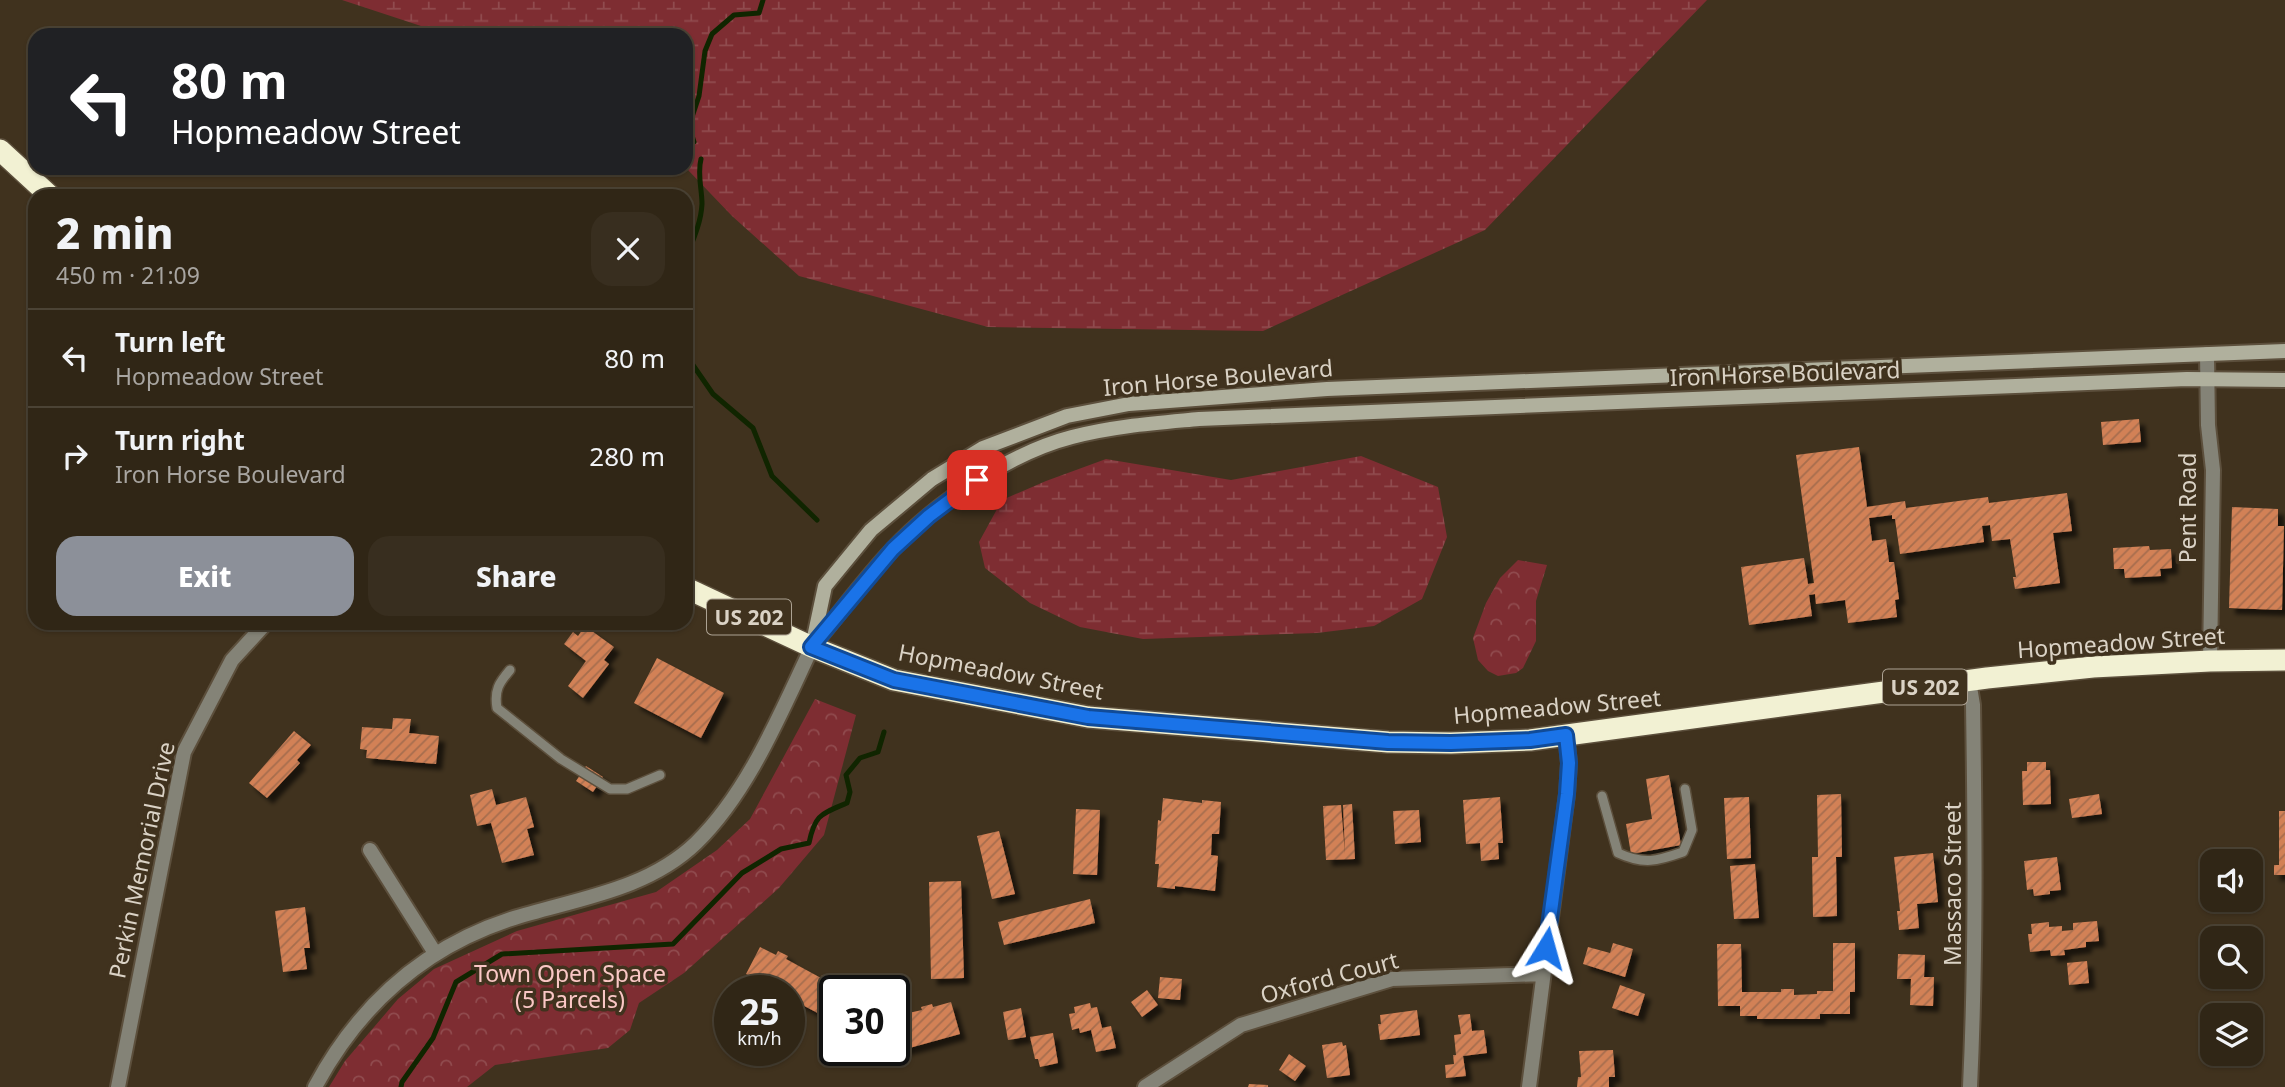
<!DOCTYPE html>
<meta charset="utf-8">
<style>
body{margin:0;font-family:"Noto Sans",sans-serif;background:#382e1f;color:#f1f3f6;height:100vh;display:flex;flex-direction:column;font-size:26px;white-space:nowrap}
*{box-sizing:border-box;margin:0}
p{font-size:23px;color:#a8a5a1}
.icon{flex:none;width:38px;height:38px;fill:none;stroke:currentColor;stroke-width:2;stroke-linecap:round;stroke-linejoin:round}
.map{position:relative;flex:1;overflow:hidden}
.panel{position:absolute;left:28px;top:189px;width:665px;height:441px;display:flex;flex-direction:column;background:#302616;border-radius:21px;box-shadow:0 2px 5px #0004,0 0 0 2px #4b4335}
.panel>*{flex:none}
.guide{position:absolute;left:28px;top:28px;width:665px;height:147px;border-radius:21px;box-shadow:0 2px 5px #0004,0 0 0 2px #4b4335;background:#202124;color:#fff;overflow:hidden}
.fabs{position:absolute;left:2200px;top:849px;display:grid;gap:14px}
.fabs a{display:grid;place-items:center;width:63px;height:63px;border-radius:14px;background:#302616;box-shadow:0 2px 5px #0004,0 0 0 2px #4b4335;font-size:35px}
.speed{position:absolute;left:714px;top:975px;display:flex;gap:14px;font-size:35px;font-weight:700;text-align:center}
.speed>*{display:grid;place-content:center;width:91px;height:91px;border-radius:50%;background:#302616;box-shadow:0 2px 5px #0004,0 0 0 2px #4b4335;line-height:1}
.speed small{font-size:18px;font-weight:400}
.speed .limit{border:4px solid #111;border-radius:10px;background:#fff;color:#111}
.pin{position:absolute;display:grid;place-items:center;width:60px;height:60px;color:#fff;margin:-30px;border-radius:14px;box-shadow:0 4px 10px #0006}
.me{position:absolute;width:77px;margin:-38px;rotate:8deg;stroke-linejoin:round;filter:drop-shadow(0 0 5px #0008)}
.turn{display:flex;align-items:center;gap:24px;height:147px;padding:0 28px;font-size:32px}
.turn .icon{width:91px;height:91px;stroke-width:2.5}
.turn b{display:block;font-size:49px;line-height:60px}
.round{display:grid;place-items:center;flex:none;width:74px;height:74px;border-radius:21px;background:#382e1f}
.summary{display:flex;align-items:center;justify-content:space-between;height:119px;padding:0 28px}
h1{font-size:42px;font-weight:800;line-height:52px}
.primary-button{display:flex;gap:14px;margin-top:auto;padding:14px 28px}
.primary-button a{flex:1;height:80px;border-radius:21px;background:#8c9099;color:#fff;font-size:28px;font-weight:800;line-height:80px;text-align:center}
.primary-button a+a{background:#382e1f;color:#f1f3f6}
ul{padding:0;list-style:none}
li{display:flex;align-items:center;gap:21px;height:98px;padding:0 28px;border-top:2px solid #4b4335}
li div{flex:1}
li b{display:block;font-size:26px}
li em{font-style:normal}
.map>svg:first-child{display:block}
.wetland{fill:url(#wetland-marsh)}
.park{fill:url(#park-crowns)}
.lines{fill:none;stroke-linecap:round;stroke-linejoin:round}
.stream{stroke:#102500;stroke-width:5}
.building{fill:url(#building-hatch);filter:url(#shadow)}
.lane-casing{stroke:#5c4f3c;stroke-width:12}
.street-casing{stroke:#5c4f3c;stroke-width:18}
.secondary-casing{stroke:#5c4f3c;stroke-width:18}
.highway-casing{stroke:#5c4f3c;stroke-width:24}
.lane{stroke:#848377;stroke-width:9}
.street{stroke:#848377;stroke-width:14}
.secondary{stroke:#b0b09d;stroke-width:14}
.highway{stroke:#f2f1d3;stroke-width:21}
.route-casing{stroke:#114b97;stroke-width:18}
.route{stroke:#1a73e8;stroke-width:12}
.labels{text-anchor:middle;dominant-baseline:central;stroke-width:7;stroke-linejoin:round;paint-order:stroke}
.shield{fill:#40321e;stroke:#aca293;stroke-width:2}
.shield-label{font-size:21px;font-weight:bold;fill:#dad2c5}
.street-label{font-size:23px;fill:#dad2c5;stroke:#40321e}
.park-label{font-size:23px;fill:#fac7c5;stroke:#40321e}
</style>
<div class="map">
<svg width="2285" height="1087" viewBox="0 0 2285 1087">
<defs>
<pattern id="wetland-marsh" width="20" height="14" patternUnits="userSpaceOnUse" patternTransform="scale(1.75)"><rect width="20" height="14" fill="#7e2d32"/><path d="M1 5h8M5 5V1M11 12h8M15 12V8" fill="none" stroke="#904b4e"/></pattern>
<pattern id="park-crowns" width="20" height="18" patternUnits="userSpaceOnUse" patternTransform="scale(1.75)"><rect width="20" height="18" fill="#7e2d32"/><path d="M2 6a3 3 0 1 1 6 0M12 15a3 3 0 1 1 6 0" fill="none" stroke="#904b4e"/></pattern>
<pattern id="building-hatch" width="6" height="6" patternUnits="userSpaceOnUse" patternTransform="scale(1.75)"><rect width="6" height="6" fill="#d28156"/><path d="M-1 1l2-2M0 6l6-6M5 7l2-2" fill="none" stroke="#a66d4e"/></pattern>
<filter id="shadow"><feDropShadow dx="6" dy="6" stdDeviation="2" flood-color="#0009"/></filter>
</defs>
<rect width="100%" height="100%" fill="#40321e"/>
<path class="wetland" d="M 342,0 L 1707,0 L 1485,230 L 1263,331 L 988,327 L 799,276 L 732,216 L 688,170 L 686,165 L 686,35 L 463,35 L 421,26 Z
M 1361,456 L 1438,487 L 1447,537 L 1422,599 L 1374,626 L 1317,633 L 1143,639 L 1080,627 L 1030,603 L 985,568 L 979,542 L 1002,500 L 1046,481 L 1106,459 L 1231,480 Z"/>
<path class="park" d="M 1518,560 L 1547,565 L 1536,601 L 1536,641 L 1523,668 L 1516,673 L 1498,676 L 1488,671 L 1478,660 L 1473,638 L 1486,603 L 1500,578 Z
M 815,699 L 856,715 L 824,835 L 779,888 L 684,973 L 639,1003 L 630,1030 L 608,1048 L 495,1065 L 467,1087 L 329,1087 L 345,1061 L 398,999 L 434,969 L 517,931 L 656,892 L 717,850 L 750,819 Z"/>
<g class="lines">
<path class="stream" d="M 694,142 L 689,126 L 699,96 L 705,51 L 712,34 L 734,15 L 759,13 L 763,0
M 686,258 C 693,240 701,223 702,204 C 702,189 697,174 701,159
M 686,355 L 713,394 L 753,428 L 772,476 L 817,520
M 401,1087 L 402,1082 L 433,1038 L 456,982 L 502,954 L 673,944 L 742,873 L 781,849 L 809,843 C 815,814 821,814 847,803 L 850,792 L 846,775 L 860,758 L 878,752 L 884,732"/>
</g>
<path class="building" d="M 2139,419 L 2141,442 L 2103,445 L 2101,422 Z
M 1859,447 L 1867,507 L 1905,501 L 1906,508 L 1988,497 L 1989,503 L 2067,493 L 2072,531 L 2053,533 L 2060,583 L 2015,589 L 2013,577 L 2016,577 L 2010,539 L 1992,541 L 1990,525 L 1982,526 L 1984,542 L 1900,554 L 1895,519 L 1892,519 L 1892,515 L 1869,518 L 1872,541 L 1886,539 L 1889,562 L 1894,562 L 1899,599 L 1895,600 L 1897,617 L 1848,623 L 1845,600 L 1816,604 L 1815,594 L 1809,595 L 1812,616 L 1749,625 L 1741,567 L 1804,558 L 1808,584 L 1814,583 L 1796,455 Z
M 2232,507 L 2278,509 L 2278,526 L 2284,526 L 2282,610 L 2229,608 Z
M 2149,546 L 2150,550 L 2171,549 L 2172,568 L 2160,569 L 2161,576 L 2125,578 L 2124,569 L 2114,569 L 2113,548 Z
M 585,626 L 614,647 L 604,660 L 609,664 L 583,698 L 568,686 L 586,661 L 564,644 L 573,632 L 578,636 Z
M 657,658 L 724,693 L 701,738 L 634,703 Z
M 393,718 L 411,719 L 409,733 L 439,736 L 436,764 L 366,758 L 367,750 L 360,749 L 362,727 L 392,729 Z
M 294,731 L 311,745 L 297,760 L 300,763 L 267,798 L 249,783 Z
M 2027,762 L 2046,762 L 2046,770 L 2050,770 L 2051,804 L 2023,805 L 2022,771 L 2027,771 Z
M 586,766 L 603,777 L 593,792 L 576,781 Z
M 1669,775 L 1681,845 L 1631,854 L 1626,824 L 1652,819 L 1646,779 Z
M 492,789 L 496,805 L 526,797 L 534,827 L 527,829 L 534,855 L 502,863 L 491,823 L 477,826 L 470,795 Z
M 1841,794 L 1842,857 L 1836,857 L 1837,916 L 1813,917 L 1812,857 L 1818,857 L 1817,795 Z
M 2099,794 L 2102,814 L 2072,818 L 2069,799 Z
M 1500,797 L 1503,843 L 1498,843 L 1499,859 L 1481,861 L 1480,843 L 1466,844 L 1463,800 Z
M 1749,797 L 1751,858 L 1727,859 L 1724,798 Z
M 1163,798 L 1202,803 L 1202,800 L 1221,802 L 1219,834 L 1212,834 L 1211,855 L 1218,856 L 1215,891 L 1175,886 L 1175,889 L 1157,887 L 1159,864 L 1155,864 L 1158,820 L 1161,821 Z
M 1352,804 L 1355,859 L 1326,860 L 1323,806 L 1341,805 L 1345,854 L 1343,805 Z
M 1076,809 L 1100,810 L 1097,875 L 1073,874 Z
M 1419,810 L 1421,842 L 1395,844 L 1393,811 Z
M 2279,811 L 2285,811 L 2285,875 L 2274,875 L 2274,865 L 2279,865 Z
M 999,831 L 1015,894 L 992,899 L 977,836 Z
M 1933,853 L 1938,902 L 1917,904 L 1919,928 L 1899,930 L 1897,911 L 1900,911 L 1894,857 Z
M 2057,857 L 2061,890 L 2050,891 L 2050,894 L 2034,896 L 2033,889 L 2027,890 L 2024,861 Z
M 1755,864 L 1759,918 L 1734,919 L 1730,866 Z
M 961,881 L 964,978 L 931,979 L 929,882 Z
M 1090,899 L 1095,923 L 1004,945 L 998,922 Z
M 305,907 L 310,948 L 304,948 L 307,969 L 283,972 L 275,911 Z
M 2097,921 L 2099,941 L 2086,942 L 2086,947 L 2064,950 L 2065,955 L 2051,956 L 2050,950 L 2030,952 L 2028,934 L 2032,934 L 2031,924 L 2049,922 L 2049,927 L 2062,926 L 2062,931 L 2073,930 L 2073,923 Z
M 1613,943 L 1633,949 L 1625,977 L 1583,964 L 1588,947 L 1610,953 Z
M 1833,943 L 1855,943 L 1855,992 L 1850,992 L 1850,1014 L 1820,1014 L 1820,1019 L 1757,1019 L 1757,1016 L 1740,1016 L 1740,1006 L 1718,1006 L 1717,944 L 1741,944 L 1742,992 L 1781,992 L 1781,989 L 1794,989 L 1794,995 L 1817,994 L 1817,991 L 1833,991 Z
M 760,947 L 776,955 L 778,951 L 788,956 L 786,959 L 821,978 L 822,975 L 832,980 L 830,983 L 844,990 L 835,990 L 835,1014 L 831,1020 L 789,998 L 789,990 L 776,990 L 746,974 Z
M 1898,954 L 1925,955 L 1924,977 L 1934,977 L 1933,1006 L 1910,1005 L 1911,979 L 1897,979 Z
M 2087,961 L 2089,983 L 2069,985 L 2067,963 Z
M 1160,977 L 1182,979 L 1180,1000 L 1158,998 Z
M 1620,985 L 1645,994 L 1638,1016 L 1612,1008 Z
M 1147,990 L 1158,1005 L 1142,1017 L 1131,1002 Z
M 951,1002 L 960,1034 L 866,1060 L 863,1050 L 894,1050 L 895,1016 L 922,1010 L 921,1007 L 932,1004 L 933,1007 Z
M 1090,1003 L 1091,1008 L 1097,1007 L 1102,1028 L 1111,1026 L 1116,1048 L 1096,1052 L 1091,1030 L 1080,1033 L 1079,1028 L 1072,1030 L 1069,1014 L 1075,1013 L 1074,1007 Z
M 1021,1008 L 1026,1037 L 1008,1040 L 1003,1012 Z
M 1417,1010 L 1420,1035 L 1380,1040 L 1378,1024 L 1381,1024 L 1380,1015 Z
M 1470,1014 L 1472,1031 L 1484,1030 L 1487,1053 L 1463,1056 L 1466,1076 L 1446,1078 L 1445,1065 L 1454,1064 L 1453,1055 L 1456,1055 L 1454,1035 L 1461,1034 L 1458,1015 Z
M 1053,1033 L 1058,1063 L 1040,1067 L 1038,1059 L 1035,1059 L 1030,1037 Z
M 1342,1042 L 1343,1046 L 1346,1045 L 1350,1075 L 1327,1078 L 1322,1045 Z
M 1613,1050 L 1615,1077 L 1609,1077 L 1609,1087 L 1577,1087 L 1578,1077 L 1581,1077 L 1579,1051 Z
M 1289,1054 L 1306,1066 L 1295,1081 L 1279,1070 Z
M 1249,1084 L 1268,1085 L 1268,1087 L 1248,1087 Z"/>
<g class="lines">
<g class="lane-casing">
<path id="lane" d="M 510,670 C 499,683 494,690 497,708 L 561,759 L 610,789 L 627,789 L 660,775
M 1602,796 L 1618,853 C 1644,865 1657,861 1683,852 L 1692,830 L 1685,789"/>
</g>
<g class="street-casing">
<path id="street" d="M 2207,354 L 2208,425 L 2213,470 L 2210,661
M 1969,681 L 1973,705 C 1975,833 1976,960 1970,1087
M 370,850 L 435,953
M 118,1087 L 184,752 L 232,660 L 266,623
M 315,1087 C 359,1005 422,948 511,919 C 574,899 646,891 696,843 C 749,791 780,714 812,647
M 1145,1087 L 1241,1025 L 1392,979 L 1543,974
M 1529,1087 L 1567,794 L 1569,763 L 1566,735"/>
</g>
<g class="secondary-casing">
<path id="secondary" d="M 815,643 C 841,612 865,578 893,549 C 937,502 1010,453 1072,437 C 1114,426 1157,423 1199,419 L 2187,379 L 2285,380
M 812,647 L 825,586 L 871,530 L 932,479 L 983,448 L 1067,416 L 1129,404 L 1327,389 L 2285,351"/>
</g>
<g class="highway-casing">
<path id="highway" d="M 0,150 L 50,196
M 686,588 L 812,647 L 894,680 L 1088,717 L 1388,742 L 1451,743 L 1530,740 L 1987,678 L 2093,667 L 2210,661 L 2285,660"/>
</g>
<use href="#lane" class="lane"/>
<use href="#street" class="street"/>
<use href="#secondary" class="secondary"/>
<use href="#highway" class="highway"/>
</g>
<g class="lines">
<g class="route-casing">
<path id="route" d="M 977,480 L 929,516 L 893,549 L 811,647 L 894,680 L 1088,717 L 1388,742 L 1451,743 L 1530,740 L 1566,735 L 1569,763 L 1567,794 L 1546,948"/>
</g>
<use href="#route" class="route"/>
</g>
<g class="labels">
<g class="shield">
<rect x="707" y="599.5" width="84" height="35" rx="5"/>
<rect x="1883" y="669.5" width="84" height="35" rx="5"/>
</g>
<g class="shield-label">
<text x="749" y="617">US 202</text>
<text x="1925" y="687">US 202</text>
</g>
<g class="street-label">
<text transform="translate(1785 373) rotate(-2)">Iron Horse Boulevard</text>
<text transform="translate(1218 377) rotate(-5)">Iron Horse Boulevard</text>
<text transform="translate(2187 508) rotate(-90)">Pent Road</text>
<text transform="translate(2121 642) rotate(-4)">Hopmeadow Street</text>
<text transform="translate(1001 671) rotate(11)">Hopmeadow Street</text>
<text transform="translate(1557 706) rotate(-5)">Hopmeadow Street</text>
<text transform="translate(141 860) rotate(-78)">Perkin Memorial Drive</text>
<text transform="translate(1952 884) rotate(-90)">Massaco Street</text>
<text transform="translate(1329 977) rotate(-15)">Oxford Court</text>
</g>
<g class="park-label">
<text x="570" y="973">Town Open Space<tspan x="570" dy="26">(5 Parcels)</tspan></text>
</g>
</g>
</svg>
<div class="fabs">
<a><svg class="icon" aria-label="sound" viewBox="0 0 24 24"><path d="M4 9h4l5-4v14l-5-4H4zM17 9q2 3 0 6"/></svg></a>
<a><svg class="icon" aria-label="search" viewBox="0 0 24 24"><circle cx="10" cy="10" r="6"/><path d="M15 15l6 6"/></svg></a>
<a><svg class="icon" aria-label="layers" viewBox="0 0 24 24"><path d="M12 4l9 5-9 5-9-5zM3 14l9 5 9-5"/></svg></a>
</div>
<div class="speed"><div>25<small>km/h</small></div><div class="limit">30</div></div>
<div class="pin" style="left:977px;top:480px;background:#d93025"><svg class="icon" aria-label="arrive" viewBox="0 0 24 24"><path d="M6 21V4h12l-3 4 3 4H6"/></svg></div>
<svg class="me" style="left:1546px;top:948px" viewBox="-20 -20 40 40"><path d="M0-17L14 15 0 8-14 15z" fill="#1a73e8" stroke="#fff" stroke-width="4"/></svg>
<div class="guide">
<div class="turn"><svg class="icon" aria-label="left" viewBox="0 0 24 24"><path d="M17 20v-9H6M10 6l-5 5 5 5"/></svg><div><b>80 m</b>Hopmeadow Street</div></div>
</div>
<section class="panel">
<div class="summary"><div><h1>2 min</h1><p>450 m · 21:09</p></div><a class="round"><svg class="icon" aria-label="close" viewBox="0 0 24 24"><path d="M6 6l12 12M18 6L6 18"/></svg></a></div>
<ul>
<li><svg class="icon" aria-label="left" viewBox="0 0 24 24"><path d="M17 20v-9H6M10 6l-5 5 5 5"/></svg><div><b>Turn left</b><p>Hopmeadow Street</p></div><em>80 m</em></li>
<li><svg class="icon" aria-label="right" viewBox="0 0 24 24"><path d="M7 20v-9h11M14 6l5 5-5 5"/></svg><div><b>Turn right</b><p>Iron Horse Boulevard</p></div><em>280 m</em></li>
</ul>
<div class="primary-button"><a>Exit</a><a>Share</a></div>
</section>
</div>
